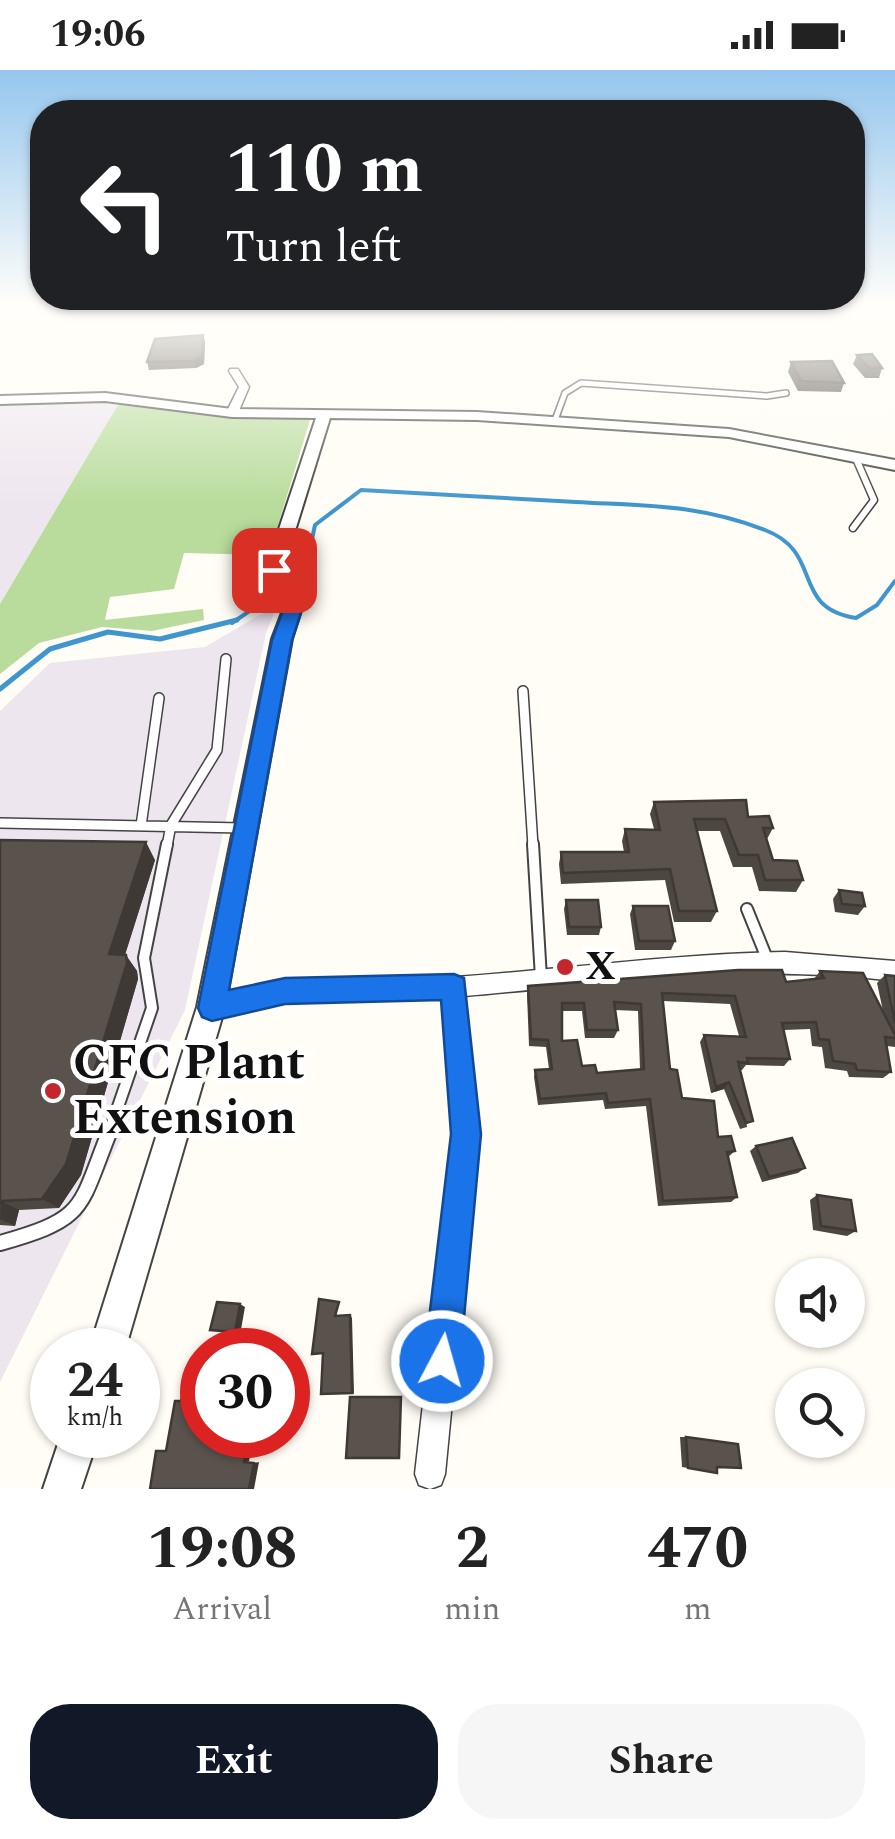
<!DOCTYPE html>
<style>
body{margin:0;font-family:Spectral,serif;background:#f6f6f6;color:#222;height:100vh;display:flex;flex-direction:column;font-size:38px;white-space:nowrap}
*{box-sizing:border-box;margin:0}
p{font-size:32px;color:#767676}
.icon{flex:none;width:55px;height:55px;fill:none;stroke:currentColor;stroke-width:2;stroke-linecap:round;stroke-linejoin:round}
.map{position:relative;height:1419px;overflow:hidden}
.panel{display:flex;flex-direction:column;background:#fff;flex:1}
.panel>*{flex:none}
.guide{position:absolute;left:30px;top:30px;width:835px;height:210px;border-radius:40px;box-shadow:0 2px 8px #0004;background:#202124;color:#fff;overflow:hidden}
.buttons{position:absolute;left:775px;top:1188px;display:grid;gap:20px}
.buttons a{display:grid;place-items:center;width:90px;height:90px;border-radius:50%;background:#fff;box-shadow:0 2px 8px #0004;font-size:50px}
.speed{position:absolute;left:30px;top:1258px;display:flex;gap:20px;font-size:50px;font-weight:700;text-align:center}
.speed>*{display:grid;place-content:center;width:130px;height:130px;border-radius:50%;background:#fff;box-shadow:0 2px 8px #0004;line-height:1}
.speed small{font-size:25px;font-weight:400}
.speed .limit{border:15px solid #d22;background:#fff;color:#111}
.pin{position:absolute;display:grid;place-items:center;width:85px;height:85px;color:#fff;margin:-42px;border-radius:20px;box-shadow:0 5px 15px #0006}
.me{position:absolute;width:110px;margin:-55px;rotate:6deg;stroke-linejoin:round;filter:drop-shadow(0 0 8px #0008)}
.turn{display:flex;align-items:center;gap:35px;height:210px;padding:0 30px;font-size:45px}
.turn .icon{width:130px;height:130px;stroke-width:2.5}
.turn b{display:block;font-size:70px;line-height:85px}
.eta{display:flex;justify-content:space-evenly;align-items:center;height:170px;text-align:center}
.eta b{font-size:60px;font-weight:700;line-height:70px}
.primary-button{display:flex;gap:20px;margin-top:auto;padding:20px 30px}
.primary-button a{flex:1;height:115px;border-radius:40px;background:#111827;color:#fff;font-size:40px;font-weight:700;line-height:115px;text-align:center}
.primary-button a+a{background:#f6f6f6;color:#222}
.status{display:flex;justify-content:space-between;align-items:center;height:70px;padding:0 50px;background:#fff;direction:ltr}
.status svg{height:28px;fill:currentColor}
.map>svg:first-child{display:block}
.industrial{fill:#eee6ef}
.forest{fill:#b9dc9c}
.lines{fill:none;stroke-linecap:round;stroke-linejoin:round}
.stream-far1{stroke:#3f96cf;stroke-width:4}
.stream{stroke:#3f96cf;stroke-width:5}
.service-far4-casing{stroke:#444;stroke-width:8}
.service-far3-casing{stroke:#444;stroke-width:9}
.service-far2-casing{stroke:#444;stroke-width:12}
.service-far1-casing{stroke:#444;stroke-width:14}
.service-casing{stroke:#444;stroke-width:18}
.minor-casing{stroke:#444;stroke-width:3}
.tertiary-casing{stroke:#444;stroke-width:4}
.service-far4{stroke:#fff;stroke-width:5}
.service-far3{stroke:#fff;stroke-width:6}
.service-far2{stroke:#fff;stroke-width:9}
.service-far1{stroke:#fff;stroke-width:10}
.service{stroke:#fff;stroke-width:14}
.minor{fill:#fff;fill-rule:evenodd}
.tertiary{fill:#fff;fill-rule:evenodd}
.wall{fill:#4d4742;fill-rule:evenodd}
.shaded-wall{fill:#3f3936}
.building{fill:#5a524d;stroke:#3f3936;stroke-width:2.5;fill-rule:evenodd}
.route{fill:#1a73e8;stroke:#114b97;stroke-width:2.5}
.poi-dot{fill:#c4262e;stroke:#fff;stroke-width:4}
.labels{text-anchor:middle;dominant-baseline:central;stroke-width:10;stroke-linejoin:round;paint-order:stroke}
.poi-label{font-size:40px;font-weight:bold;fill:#111;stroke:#fff;text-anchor:start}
.near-poi-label{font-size:48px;font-weight:bold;fill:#111;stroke:#fff;text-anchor:start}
</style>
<div class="status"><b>19:06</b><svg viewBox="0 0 49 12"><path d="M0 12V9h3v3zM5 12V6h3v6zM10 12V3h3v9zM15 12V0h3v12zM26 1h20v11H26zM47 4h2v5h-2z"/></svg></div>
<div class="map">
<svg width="895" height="1419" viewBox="0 0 895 1419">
<rect width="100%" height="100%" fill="#fffdf5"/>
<path class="industrial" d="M 83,331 L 119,333 L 0,534 L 0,333 Z
M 278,534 L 266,563 L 185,940 L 0,1312 L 0,641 L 50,593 L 205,577 Z"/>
<path class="forest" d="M 119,333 L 310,350 L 269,485 L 184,483 L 174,519 L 110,527 L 105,550 L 203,539 L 204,550 L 152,561 L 102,557 L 39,573 L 0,604 L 0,534 Z"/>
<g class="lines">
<path class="stream-far1" d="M 232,553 L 305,503 L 315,455 L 361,420 C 433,424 504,428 576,432 C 646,436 698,434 765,460 C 825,483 789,537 856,548 L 877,535 L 895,511"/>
<path class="stream" d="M 0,619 L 50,579 L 108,562 L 160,569 L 237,550"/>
<g class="service-far4-casing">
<path id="service-far4" d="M 555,350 L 565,323 L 581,313 L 767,326 L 786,323"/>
</g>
<g class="service-far3-casing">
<path id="service-far3" d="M 853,458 L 874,430 L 857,391"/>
</g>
<g class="service-far2-casing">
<path id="service-far2" d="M 523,621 L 533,776
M 0,753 L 242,758
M 141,756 L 159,628
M 167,776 L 171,755 L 217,680 L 226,589"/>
</g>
<g class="service-far1-casing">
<path id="service-far1" d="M 533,774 L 541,908
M 747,839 L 768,891
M 110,1060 L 152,938 L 144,888 L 167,774"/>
</g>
<g class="service-casing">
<path id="service" d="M 0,1173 C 89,1148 78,1139 111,1058"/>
</g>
<g class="minor-casing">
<path id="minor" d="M 230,299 L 238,299 L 249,317 L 238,343 L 232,346 L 226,343 L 239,317 L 229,301 Z
M 785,882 L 895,891 L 895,911 C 747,893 612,913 465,926 L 478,1064 L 445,1404 L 441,1415 L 430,1419 L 419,1415 L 415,1404 L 454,1064 L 444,927 C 387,931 329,927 272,935 C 254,937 218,950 203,944 L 200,937 L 203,930 C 281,899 373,913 455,907 C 565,899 674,884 785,882 Z"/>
</g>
<g class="tertiary-casing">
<path id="tertiary" d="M 105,323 L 232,339 L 477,342 L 729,359 L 895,390 L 895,400 L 729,367 L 477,350 L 330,348 L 281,506 L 303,534 L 292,569 L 225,937 L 125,1280 L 89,1280 L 197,937 L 272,569 L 285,535 L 263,507 L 316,348 L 232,347 L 105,331 L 0,334 L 0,326 Z
M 61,1365 L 99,1365 L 81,1419 L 43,1419 Z"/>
</g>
<use href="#service-far4" class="service-far4"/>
<use href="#service-far3" class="service-far3"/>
<use href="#service-far2" class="service-far2"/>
<use href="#service-far1" class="service-far1"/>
<use href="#service" class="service"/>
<use href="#minor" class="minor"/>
<use href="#tertiary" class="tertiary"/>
</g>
<path class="wall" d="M 203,265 L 205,272 L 204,294 L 196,298 L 149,300 L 147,292 Z
M 857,285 L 882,298 L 879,308 L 865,308 L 853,294 Z
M 791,292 L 844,313 L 841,322 L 798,321 L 788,302 Z
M 654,732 L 748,747 L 773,758 L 767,769 L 773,790 L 803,810 L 796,822 L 759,821 L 752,797 L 733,797 L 720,761 L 697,761 L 717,841 L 711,852 L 674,852 L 665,810 L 561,814 L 559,794 L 561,782 L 624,782 L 622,771 L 625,759 L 654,759 L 650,744 Z
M 0,770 L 155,790 L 125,885 L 137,901 L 138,909 L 81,1105 L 59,1138 L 19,1140 L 15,1156 L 0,1155 Z
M 839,820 L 865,836 L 858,845 L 835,842 L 833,829 Z
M 566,830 L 601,857 L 599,865 L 567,865 L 564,839 Z
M 633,836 L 675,871 L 671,880 L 635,880 L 630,844 Z
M 820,901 L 883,941 L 877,913 L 885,905 L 895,906 L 895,977 L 887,976 L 891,1002 L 883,1008 L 849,1007 L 847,1001 L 825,998 L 822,977 L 812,976 L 810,959 L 784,960 L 790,989 L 784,996 L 746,995 L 742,1000 L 740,1000 L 747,1057 L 740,1059 L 724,1019 L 711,1023 L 700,972 L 704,965 L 739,966 L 730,934 L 663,931 L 670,999 L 682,1028 L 718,1067 L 735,1081 L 728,1087 L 737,1127 L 731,1132 L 658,1136 L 646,1036 L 605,1039 L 603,1030 L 538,1035 L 534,1007 L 535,1000 L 549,999 L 546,977 L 529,976 L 527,924 L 528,916 L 786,912 L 814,909 ZM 615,940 L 638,941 L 640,999 L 597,1003 L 582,996 L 562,971 L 562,941 L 582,941 L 585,968 L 614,968 L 618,960 Z
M 756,1076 L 805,1098 L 798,1103 L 762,1112 L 750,1081 Z
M 817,1125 L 856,1161 L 847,1166 L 813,1160 L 810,1130 Z
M 680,1367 L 686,1367 L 717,1397 L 717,1403 L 682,1397 Z"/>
<path class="shaded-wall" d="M 203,265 L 205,272 L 204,294 L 196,298 L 194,291 Z
M 146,772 L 155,790 L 120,900 L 109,884 Z
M 126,885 L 137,901 L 138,909 L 81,1105 L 59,1138 L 42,1129 Z
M 729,1012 L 724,1019 L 711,1023 L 716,1017 Z
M 1,1131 L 19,1140 L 15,1156 L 0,1149 Z
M 240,1234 L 245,1237 L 240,1265 L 235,1262 Z
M 350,1245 L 352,1248 L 354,1324 L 352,1323 Z
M 288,1300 L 292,1301 L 288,1325 Z
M 250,1365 L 255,1365 L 249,1391 L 244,1392 Z
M 259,1392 L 254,1419 L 249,1419 L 254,1393 Z"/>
<path class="building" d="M 203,265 L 202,286 L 194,291 L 147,292 L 155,269 Z
M 872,284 L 882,298 L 869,298 L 857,285 Z
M 832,291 L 844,313 L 801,311 L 791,292 Z
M 746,730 L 748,747 L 769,746 L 773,758 L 763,758 L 773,790 L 797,791 L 803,810 L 765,810 L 758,785 L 739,785 L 725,749 L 694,749 L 717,841 L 679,841 L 670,799 L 563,803 L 561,782 L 629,782 L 625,759 L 660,760 L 654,732 Z
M 0,770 L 146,772 L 109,884 L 126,885 L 127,893 L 66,1094 L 42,1129 L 1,1131 L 0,1134 Z
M 839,820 L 862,823 L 865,836 L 842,834 Z
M 566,830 L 598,830 L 601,857 L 569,857 Z
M 633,836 L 668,836 L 675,871 L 639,871 Z
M 738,900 L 782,900 L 786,912 L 824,908 L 820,901 L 863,903 L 895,965 L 895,968 L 885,967 L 891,1002 L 857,1000 L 855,994 L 833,991 L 829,970 L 819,969 L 816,952 L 782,953 L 790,989 L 747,988 L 748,993 L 738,992 L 753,1051 L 746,1053 L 729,1012 L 716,1017 L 704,965 L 746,967 L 735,926 L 662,923 L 670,999 L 677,1000 L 682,1028 L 714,1031 L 718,1067 L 731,1066 L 735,1081 L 727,1082 L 737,1127 L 663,1131 L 650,1029 L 608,1033 L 606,1023 L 540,1029 L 535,1000 L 552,999 L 548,970 L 531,969 L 528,916 ZM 614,932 L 641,934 L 644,999 L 597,1003 L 595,995 L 582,996 L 577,970 L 562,971 L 562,933 L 584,933 L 587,960 L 618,960 Z
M 885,905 L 895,906 L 895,953 Z
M 792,1068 L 805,1098 L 769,1107 L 756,1076 Z
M 817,1125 L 851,1130 L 856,1161 L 821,1156 Z
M 319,1229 L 339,1232 L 335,1246 L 350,1245 L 352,1323 L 321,1324 L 323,1283 L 312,1284 Z
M 217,1232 L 240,1234 L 235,1262 L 210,1260 Z
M 191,1289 L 202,1290 L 202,1365 L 250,1365 L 244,1392 L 254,1393 L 249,1419 L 150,1419 L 156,1381 L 166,1381 L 175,1331 L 181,1331 Z
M 350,1327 L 401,1327 L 399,1388 L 346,1388 Z
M 686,1367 L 738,1374 L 741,1398 L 717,1397 L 717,1403 L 688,1398 Z"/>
<linearGradient id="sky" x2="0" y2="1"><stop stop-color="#95c6ee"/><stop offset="0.54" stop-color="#fffefa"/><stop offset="1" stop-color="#fffefa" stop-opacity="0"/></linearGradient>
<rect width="895" height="434" fill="url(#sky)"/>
<path class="route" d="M 267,496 L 280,496 L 282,510 L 304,534 L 292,570 L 229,920 L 285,908 L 454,904 L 464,908 L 481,1064 L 460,1291 L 455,1304 L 442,1309 L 429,1304 L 424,1291 L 451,1064 L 441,930 L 285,934 L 212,951 L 202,947 L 198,938 L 272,570 L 285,535 L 263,511 Z"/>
<g class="poi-dot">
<circle cx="565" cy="897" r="10"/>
<circle cx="53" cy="1021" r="10"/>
</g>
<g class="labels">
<g class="poi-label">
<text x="585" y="897">X</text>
</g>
<g class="near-poi-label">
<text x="73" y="993">CFC Plant<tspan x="73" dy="55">Extension</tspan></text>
</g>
</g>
</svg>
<div class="buttons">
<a><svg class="icon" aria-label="sound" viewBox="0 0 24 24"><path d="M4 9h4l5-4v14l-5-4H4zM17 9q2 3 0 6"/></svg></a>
<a><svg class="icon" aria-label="search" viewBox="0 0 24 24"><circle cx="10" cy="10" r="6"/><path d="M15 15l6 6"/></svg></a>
</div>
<div class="speed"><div>24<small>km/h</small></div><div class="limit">30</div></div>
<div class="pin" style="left:274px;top:500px;background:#d93025"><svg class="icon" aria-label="arrive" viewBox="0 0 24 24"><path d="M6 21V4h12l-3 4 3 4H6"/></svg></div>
<svg class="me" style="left:442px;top:1291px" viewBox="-20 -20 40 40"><circle r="17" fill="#1a73e8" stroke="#fff" stroke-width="3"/><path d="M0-11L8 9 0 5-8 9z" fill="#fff"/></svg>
<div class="guide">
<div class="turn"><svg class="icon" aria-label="left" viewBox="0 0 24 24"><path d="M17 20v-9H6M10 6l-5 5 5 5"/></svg><div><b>110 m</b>Turn left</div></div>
</div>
</div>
<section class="panel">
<div class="eta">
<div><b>19:08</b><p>Arrival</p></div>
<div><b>2</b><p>min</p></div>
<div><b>470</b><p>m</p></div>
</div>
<div class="primary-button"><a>Exit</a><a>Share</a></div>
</section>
